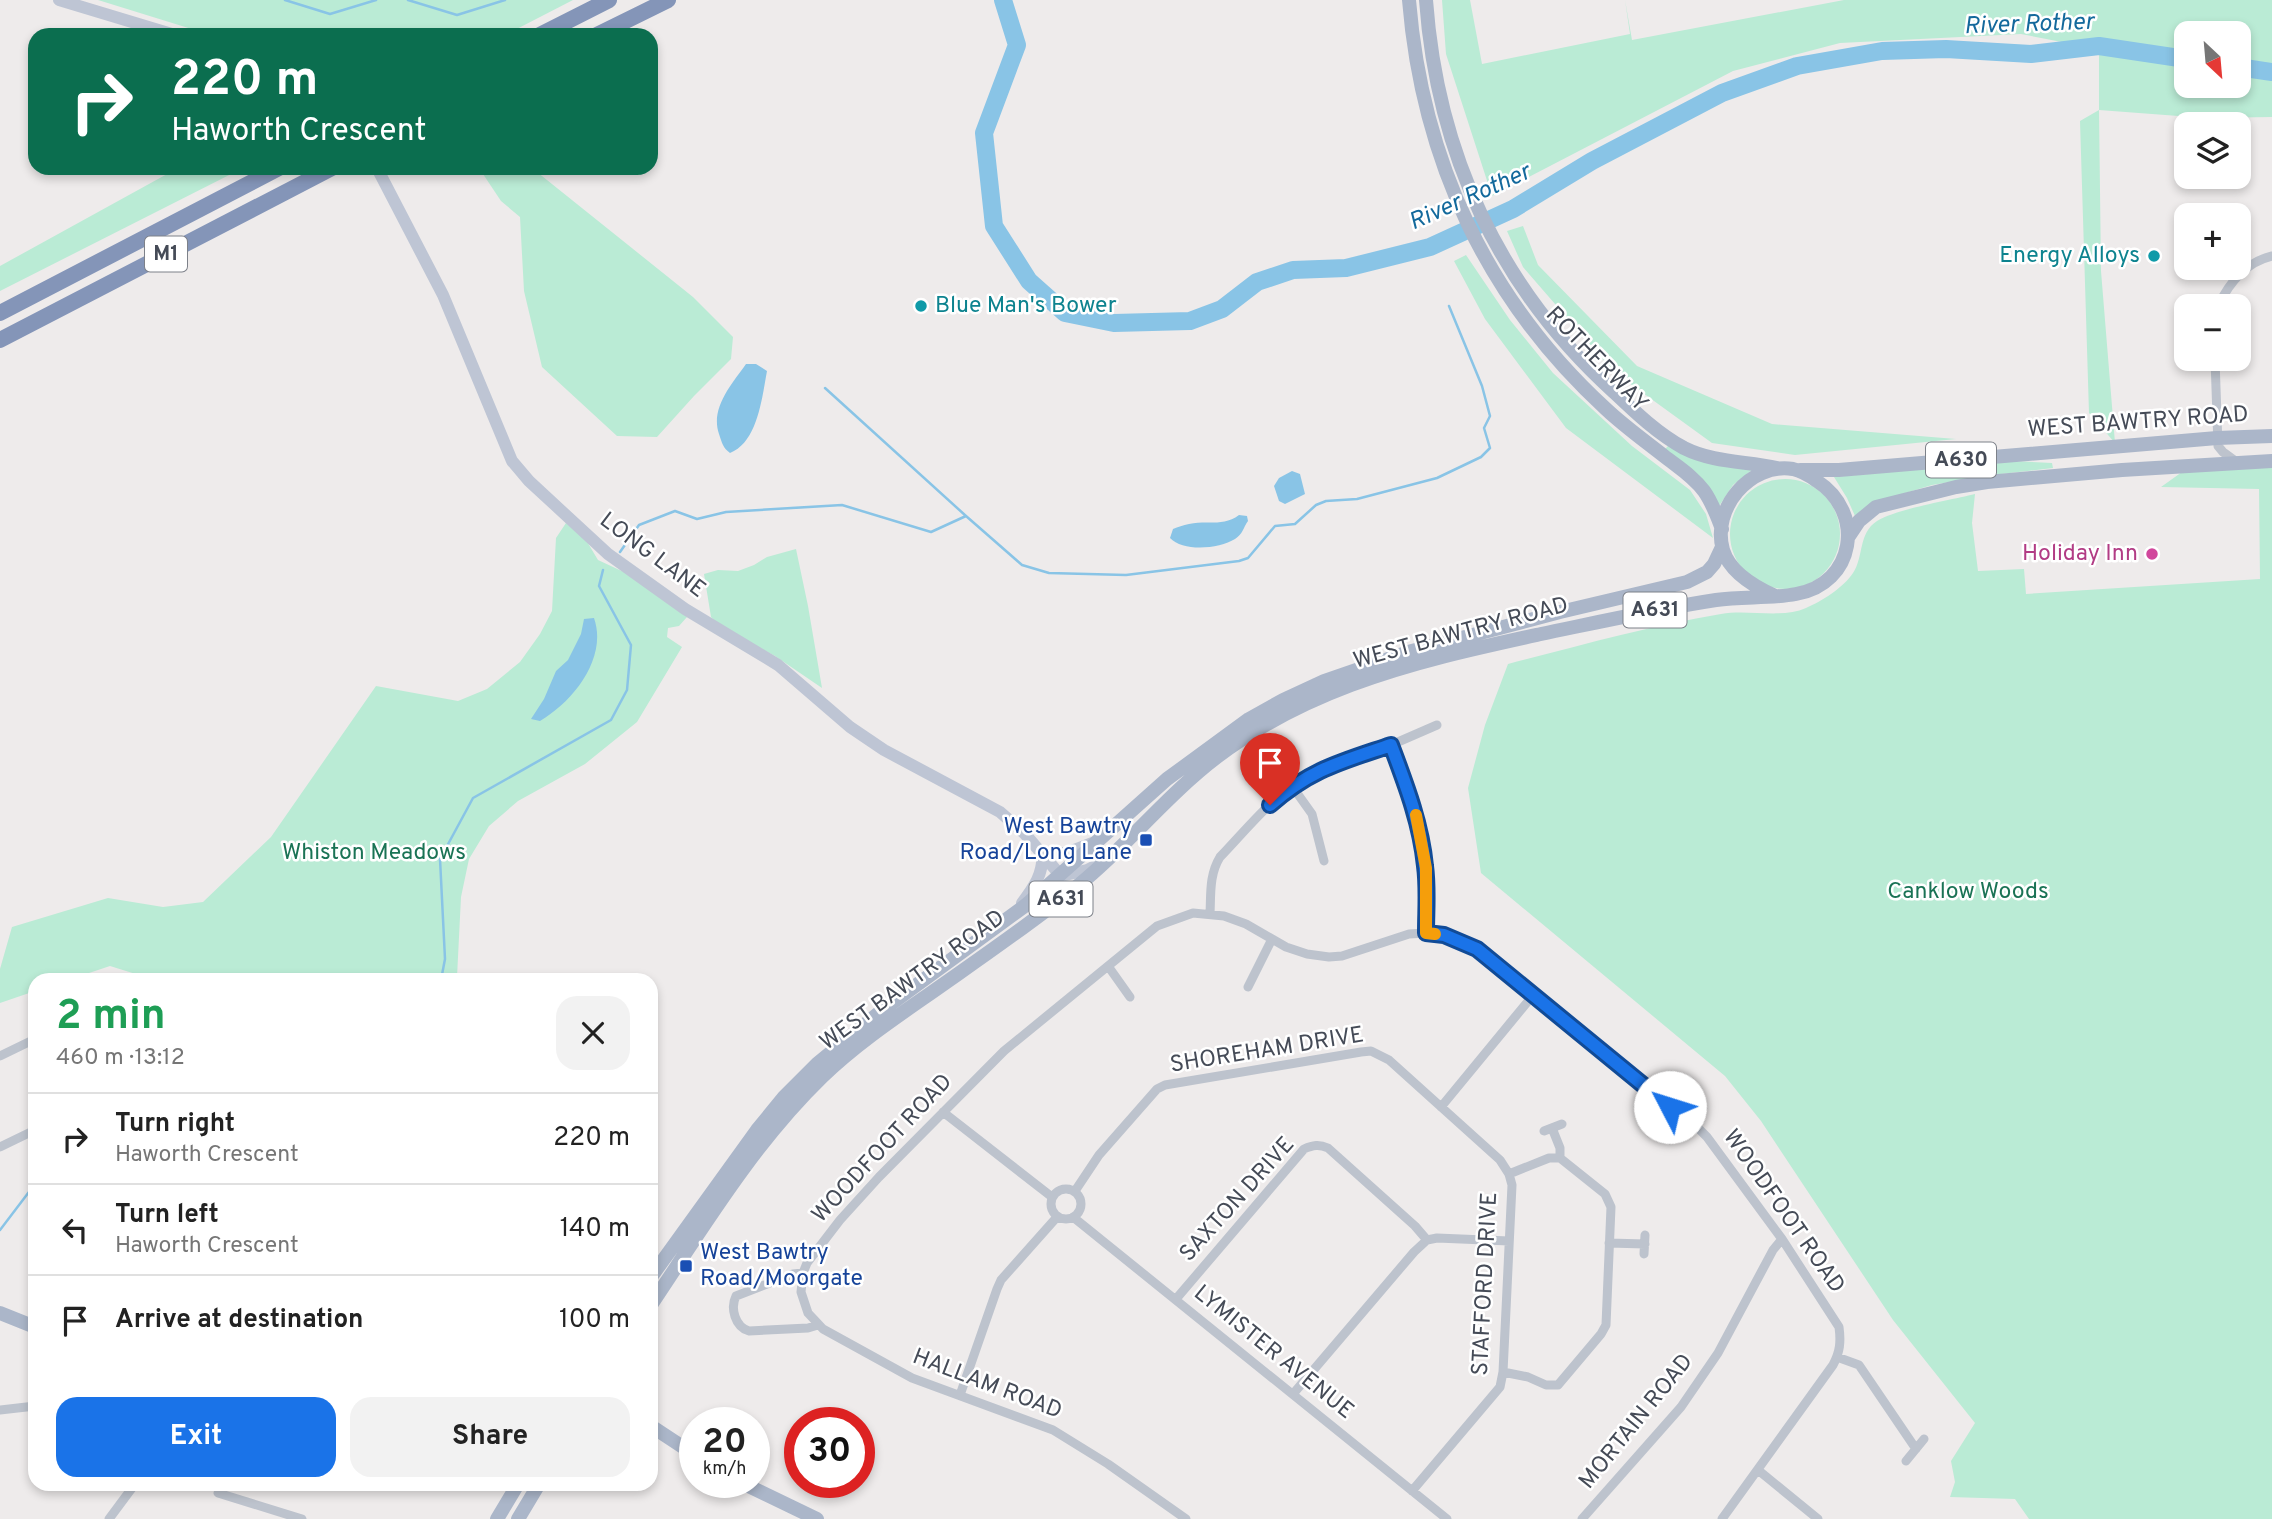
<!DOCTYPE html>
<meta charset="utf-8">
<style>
body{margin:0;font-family:Overpass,sans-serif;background:#f2f2f2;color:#222;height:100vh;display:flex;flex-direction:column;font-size:26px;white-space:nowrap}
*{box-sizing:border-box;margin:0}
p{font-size:23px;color:#767676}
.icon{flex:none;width:38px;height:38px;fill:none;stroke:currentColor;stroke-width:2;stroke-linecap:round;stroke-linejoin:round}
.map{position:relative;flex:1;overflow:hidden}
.drawer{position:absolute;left:28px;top:973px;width:630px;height:518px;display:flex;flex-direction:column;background:#fff;border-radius:21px;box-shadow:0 4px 10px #0003}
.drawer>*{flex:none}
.hud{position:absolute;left:28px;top:28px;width:630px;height:147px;border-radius:21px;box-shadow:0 4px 10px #0003;background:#0b6e4f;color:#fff;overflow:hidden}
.needle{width:46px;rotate:154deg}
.tools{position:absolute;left:2174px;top:21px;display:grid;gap:14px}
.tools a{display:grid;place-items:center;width:77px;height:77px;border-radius:14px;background:#fff;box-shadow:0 4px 10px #0003;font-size:35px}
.speed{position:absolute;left:679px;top:1407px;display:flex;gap:14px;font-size:35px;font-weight:700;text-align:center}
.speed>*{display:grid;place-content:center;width:91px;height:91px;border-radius:50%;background:#fff;box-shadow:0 4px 10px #0003;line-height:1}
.speed small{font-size:18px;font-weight:400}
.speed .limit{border:10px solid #d22;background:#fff;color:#111}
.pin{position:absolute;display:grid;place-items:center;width:60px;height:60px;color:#fff;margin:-72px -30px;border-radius:50% 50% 50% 0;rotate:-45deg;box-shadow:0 0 7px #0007}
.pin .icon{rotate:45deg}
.me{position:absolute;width:77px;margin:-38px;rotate:310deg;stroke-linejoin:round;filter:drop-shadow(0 0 5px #0008)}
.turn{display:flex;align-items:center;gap:24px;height:147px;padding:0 28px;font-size:32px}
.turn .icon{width:91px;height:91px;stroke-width:2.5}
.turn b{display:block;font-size:49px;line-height:60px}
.round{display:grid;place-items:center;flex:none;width:74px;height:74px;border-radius:21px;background:#f2f2f2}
.head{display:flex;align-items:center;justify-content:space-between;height:119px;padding:0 28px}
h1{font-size:42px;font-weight:700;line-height:52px;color:#1e9e55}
.button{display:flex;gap:14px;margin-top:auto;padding:14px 28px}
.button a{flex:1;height:80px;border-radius:21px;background:#1a73e8;color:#fff;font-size:28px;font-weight:700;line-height:80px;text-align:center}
.button a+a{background:#f2f2f2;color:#222}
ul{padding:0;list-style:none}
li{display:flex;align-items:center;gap:21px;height:91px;padding:0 28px;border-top:2px solid #e0e0e0}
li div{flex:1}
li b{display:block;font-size:26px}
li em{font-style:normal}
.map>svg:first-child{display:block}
.green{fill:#baebd5;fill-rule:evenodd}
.water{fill:#89c4e6}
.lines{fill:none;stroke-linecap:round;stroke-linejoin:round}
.stream{stroke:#89c4e6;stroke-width:2.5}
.river{stroke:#89c4e6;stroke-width:18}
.street{stroke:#bdc3cd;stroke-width:9}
.secondary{stroke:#bec5d4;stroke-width:12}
.primary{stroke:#abb6c9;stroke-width:14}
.highway{stroke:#8495b8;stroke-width:16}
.route-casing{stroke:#114b97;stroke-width:18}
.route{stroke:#1a73e8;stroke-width:12}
.slow{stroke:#f59e0b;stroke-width:12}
.culture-dot{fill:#0f9aa8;stroke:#fff;stroke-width:2.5}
.hotel-dot{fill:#d1479c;stroke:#fff;stroke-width:2.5}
.transit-dot{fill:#1a4fb4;stroke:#fff;stroke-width:2.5}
.labels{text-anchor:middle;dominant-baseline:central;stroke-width:5;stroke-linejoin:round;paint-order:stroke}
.shield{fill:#fff;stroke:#7d8189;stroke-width:2}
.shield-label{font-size:21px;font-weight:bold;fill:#454b57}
.culture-label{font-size:23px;fill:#0d838f;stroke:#fff;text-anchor:end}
.street-label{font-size:23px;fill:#454b57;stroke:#fff}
.hotel-label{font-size:23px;fill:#b23c85;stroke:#fff;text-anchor:end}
.transit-label{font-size:23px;fill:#164399;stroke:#fff;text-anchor:end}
.park-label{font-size:23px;fill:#1a7355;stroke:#fff}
.water-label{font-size:24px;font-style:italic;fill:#13699c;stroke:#fff}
</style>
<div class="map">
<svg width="2272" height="1519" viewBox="0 0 2272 1519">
<rect width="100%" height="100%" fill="#eeebeb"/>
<path class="green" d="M 98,0 L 573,0 L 505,35 L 211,35 Z
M 1442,0 L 1470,0 L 1482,64 L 1630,34 L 1625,0 L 1632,40 L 1844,0 L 2272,0 L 2272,117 L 2205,118 L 2099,110 L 2101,271 L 2115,443 L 2089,413 L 2080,121 L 2099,110 L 2099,54 L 2165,62 L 2021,34 L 1840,43 L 1733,71 L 1492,196 L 1446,54 ZM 2186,33 L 2238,33 L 2238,86 L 2186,86 Z
M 178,168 L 243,168 L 0,291 L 0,266 Z
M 479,168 L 532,168 L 693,297 L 733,337 L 731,359 L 694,396 L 657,437 L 617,436 L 542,367 L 524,291 L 520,217 L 501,201 Z
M 1523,226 L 1538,265 L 1637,366 L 1772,424 L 1956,439 L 1795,455 L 1712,443 L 1614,372 L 1523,267 L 1507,231 Z
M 1466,255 L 1510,320 L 1553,373 L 1632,446 L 1690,490 L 1706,514 L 1713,538 L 1566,428 L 1485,319 L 1454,261 Z
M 1668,446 L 1752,470 L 1733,485 L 1719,506 L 1665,449 Z
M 2014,461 L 2052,463 L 2053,468 L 1992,475 L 1932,485 L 1872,503 L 1855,516 L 1847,498 L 1834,477 Z
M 2272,466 L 2272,1519 L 2029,1519 L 2015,1499 L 1950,1497 L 1955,1482 L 1951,1461 L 1975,1423 L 1893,1320 L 1761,1121 L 1725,1076 L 1481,873 L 1468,788 L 1485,725 L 1508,664 C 1578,646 1649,626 1721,614 C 1748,609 1781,619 1806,608 C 1822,601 1843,588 1853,573 C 1864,557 1858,533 1877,521 C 1896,509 1951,500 1975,494 L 1972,523 L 1978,571 L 2024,569 L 2026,594 L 2260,579 L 2259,489 L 2161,487 L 2182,472 Z
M1730 534a55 55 0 1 1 110 0a55 55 0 1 1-110 0Z
M 566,523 L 586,540 L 598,560 L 626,573 L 687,617 L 679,626 L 668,628 L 667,637 L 682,647 L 637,722 L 585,764 L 518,801 L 489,826 L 469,859 L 461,897 L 457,977 L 455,980 L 155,980 L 110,966 L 68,980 L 35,980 L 35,991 L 0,1003 L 0,969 L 12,927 L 108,898 L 163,907 L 203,902 L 271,837 L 376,686 L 458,701 L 487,689 L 520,662 L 540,634 L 552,611 L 556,538 Z
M 796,549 L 808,606 L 822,688 L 775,656 L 719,626 L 711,617 L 704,574 L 718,570 L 738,571 L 754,565 L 767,557 Z"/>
<path class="water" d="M 746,364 L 756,364 L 767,371 C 762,397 758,442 730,453 C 723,448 722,443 719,434 C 710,408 732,384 746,364 Z
M 1292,471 L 1300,474 L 1305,494 L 1285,504 L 1279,501 L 1274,486 L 1279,478 Z
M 1239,515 L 1247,516 L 1248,521 C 1243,528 1243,534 1235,539 C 1219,549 1183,552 1170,538 L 1173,529 C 1178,527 1183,525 1189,524 C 1207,520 1223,527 1239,515 Z
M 594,618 C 608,658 573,702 540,721 L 531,719 L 544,699 L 556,671 L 568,660 L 581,634 L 584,619 Z"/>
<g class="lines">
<path class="stream" d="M 285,0 L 330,14 L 376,0
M 408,0 L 457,15 L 505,0
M 825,388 L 966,516
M 620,552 L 639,525 L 675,511 L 697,519 L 726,512 L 842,505 L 931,532 L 966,516 L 1022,565 L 1049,573 L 1126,575 L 1239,561 L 1248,558 L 1275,526 L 1295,524 L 1316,505 L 1326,501 L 1357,499 L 1437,478 L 1481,457 L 1490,448 L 1484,428 L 1490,416 L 1482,386 L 1449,306
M 441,980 L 445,959 L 440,859 L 473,798 L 611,720 L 627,690 L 631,645 L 599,586 L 603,570
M 0,1230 L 35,1184"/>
<path class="river" d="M 1003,0 L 1017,45 L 984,133 L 994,226 L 1029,281 L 1065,313 L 1114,323 L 1190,321 L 1222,309 L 1257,282 L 1293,270 L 1346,268 L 1430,247 L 1513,209 L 1592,161 L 1722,93 L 1797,66 L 1882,51 L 1946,49 L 2031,54 L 2099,46 L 2186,59
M 2238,67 L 2272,72"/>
<path class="street" d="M 2218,306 C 2229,283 2246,262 2272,256
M 2215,359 L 2218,446 L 2223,452 L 2238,463
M 1391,745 L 1437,725
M 1292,786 L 1312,814 L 1324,861
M 1210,914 C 1211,894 1209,875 1220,857 C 1249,827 1276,791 1314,773 C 1338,761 1365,754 1391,745 C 1406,785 1421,824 1425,866 C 1428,888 1426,911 1426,933
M 1108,966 L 1130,997
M 1248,987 L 1272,939
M 0,1056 L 35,1039
M 1441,1107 L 1534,994
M 943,1112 L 1052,1197
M 1552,1128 L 1560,1148 L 1560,1158
M 1544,1131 L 1562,1124
M 0,1147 L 35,1130
M1051 1204a15 15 0 1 1 30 0a15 15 0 1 1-30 0Z
M 1075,1191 L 1099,1155 L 1157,1089 L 1165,1085 L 1361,1052 L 1371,1051 L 1389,1060 L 1500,1160 L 1509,1174 L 1512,1185 L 1503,1372 L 1500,1387 L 1412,1491
M 1073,1217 L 1447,1519
M 1609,1243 L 1645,1244
M 1644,1254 L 1645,1235
M 803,1273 L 793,1274 L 736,1296 C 730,1308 735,1327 749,1331 L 808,1328 L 818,1325
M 1176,1299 L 1304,1149 C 1313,1145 1319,1144 1328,1148 L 1415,1226 L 1427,1240
M 1837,1357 L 1859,1365 L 1916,1449
M 1503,1372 L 1528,1377 L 1546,1385 L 1558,1385 L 1601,1334 L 1606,1325 L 1611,1207 L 1605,1194 L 1560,1158 L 1549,1158 L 1509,1174
M 1293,1394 L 1414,1252 L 1427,1240 L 1437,1238 L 1509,1241
M 960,1395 L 997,1289 L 1001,1280 L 1057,1217
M 0,1410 L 35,1406
M 1906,1461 L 1924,1439
M 1758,1470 L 1818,1519
M 218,1493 L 302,1519
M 109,1519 L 135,1484
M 1186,1519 L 1108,1464 L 1053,1430 L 912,1378 L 823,1329 L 808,1313 L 801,1292 L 803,1273 L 807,1263 L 840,1220 L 879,1177 L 1004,1051 L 1157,926 L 1193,913 L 1224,916 L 1246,924 L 1286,947 L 1307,954 L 1329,957 L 1342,956 L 1409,934 L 1426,933 L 1463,941 L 1495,962 L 1699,1129 L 1707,1137 L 1782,1239 L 1839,1327 C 1841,1342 1840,1352 1833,1365 L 1722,1519
M 1582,1519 L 1681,1407 L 1718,1353 L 1773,1250 L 1782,1239"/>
<path class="secondary" d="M 59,0 L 175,35
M 377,168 L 443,295 L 512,461 L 529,481 L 608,554 L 685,609 L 778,665 L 850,727 L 884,750 L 1000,812 L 1025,834 L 1061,876 L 1087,870 L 1099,864
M 1042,853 L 1066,853 L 1092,843
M 1022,903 C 1034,887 1044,873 1042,853"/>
<path class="primary" d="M 1409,0 C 1422,160 1487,300 1606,409 C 1624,426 1645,441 1664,456 C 1678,467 1693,476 1704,491 C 1712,502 1717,516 1722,529
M 1426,0 C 1437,153 1499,288 1614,392 C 1635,412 1658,434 1684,448 C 1714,463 1746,461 1777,468
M 1800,470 L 1839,470 L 2217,438 L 2272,436
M 1849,536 L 1859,521 L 1876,507 L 1956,487 L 1987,482 L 2122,470 L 2272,461
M 651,1277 L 757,1130 L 784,1097 L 817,1064 L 885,1008 L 1026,905 L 1167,779 L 1249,719 L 1283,700 L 1324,681 L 1408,652 L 1560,612 L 1687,582 L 1707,572 L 1714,564 L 1722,547
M 651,1305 C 704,1226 753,1144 822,1077 C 854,1046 892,1020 928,995 C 979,959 1031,924 1080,884 C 1128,845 1167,795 1217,757 C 1258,726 1303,703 1351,685 C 1412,662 1477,648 1541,634 C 1599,622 1657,609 1716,600 C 1742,596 1770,599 1796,594 C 1855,584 1866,513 1817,481 C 1810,476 1802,471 1793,469 C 1750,462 1711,509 1723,550 C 1730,573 1755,587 1775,596
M 0,1313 L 35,1327
M 651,1426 L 695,1455
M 740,1482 L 817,1519
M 497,1519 L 518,1484
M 518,1519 L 539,1484"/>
<path class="highway" d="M 540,35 L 609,0
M 597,35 L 668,0
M 0,313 L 279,168
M 0,340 L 332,168"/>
</g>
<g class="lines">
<g class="route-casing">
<path id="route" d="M 1270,805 C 1311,769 1341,762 1391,745 C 1406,785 1421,824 1425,866 C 1428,888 1426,911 1426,933 L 1444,935 L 1477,949 L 1670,1107"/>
</g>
<use href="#route" class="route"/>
<path class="slow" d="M 1416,815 L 1426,868 L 1426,933 L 1435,934"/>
</g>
<g class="culture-dot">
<circle cx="2154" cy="256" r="7"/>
<circle cx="921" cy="306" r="7"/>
</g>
<circle class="hotel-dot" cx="2152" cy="554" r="7"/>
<g class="transit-dot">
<rect x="1139" y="833" width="14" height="14" rx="3.5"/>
<rect x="679" y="1259" width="14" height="14" rx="3.5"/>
</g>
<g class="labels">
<g class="shield">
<rect x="145" y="236.5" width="42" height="35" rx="5"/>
<rect x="1926" y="442.5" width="70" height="35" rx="5"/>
<rect x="1623.5" y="592.5" width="63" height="35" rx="5"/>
<rect x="1029.5" y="881.5" width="63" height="35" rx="5"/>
</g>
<g class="shield-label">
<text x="166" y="254">M1</text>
<text x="1961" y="460">A630</text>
<text x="1655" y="610">A631</text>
<text x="1061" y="899">A631</text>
</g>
<g class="culture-label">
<text x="2140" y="256">Energy Alloys</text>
<text x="935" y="306" text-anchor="start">Blue Man's Bower</text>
</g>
<g class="street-label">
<text transform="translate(1596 360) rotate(46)">ROTHERWAY</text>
<text transform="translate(2138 423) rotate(-4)">WEST BAWTRY ROAD</text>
<text transform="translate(652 556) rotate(37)">LONG LANE</text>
<text transform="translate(1461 634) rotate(-15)">WEST BAWTRY ROAD</text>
<text transform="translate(913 981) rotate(-36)">WEST BAWTRY ROAD</text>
<text transform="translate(1267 1051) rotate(-9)">SHOREHAM DRIVE</text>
<text transform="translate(883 1149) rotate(-47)">WOODFOOT ROAD</text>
<text transform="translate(1238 1200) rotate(-48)">SAXTON DRIVE</text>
<text transform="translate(1783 1212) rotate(55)">WOODFOOT ROAD</text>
<text transform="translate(1486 1284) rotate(-87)">STAFFORD DRIVE</text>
<text transform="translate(1273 1353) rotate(39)">LYMISTER AVENUE</text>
<text transform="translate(987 1385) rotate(21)">HALLAM ROAD</text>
<text transform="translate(1637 1422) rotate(-51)">MORTAIN ROAD</text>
</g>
<g class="hotel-label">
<text x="2138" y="554">Holiday Inn</text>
</g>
<g class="transit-label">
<text x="1132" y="827">West Bawtry<tspan x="1132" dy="26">Road/Long Lane</tspan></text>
<text x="700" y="1253" text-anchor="start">West Bawtry<tspan x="700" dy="26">Road/Moorgate</tspan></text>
</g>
<g class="park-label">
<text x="374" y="853">Whiston Meadows</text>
<text x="1968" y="892">Canklow Woods</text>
</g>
<g class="water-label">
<text transform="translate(2029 25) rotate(-2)">River Rother</text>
<text transform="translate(1470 198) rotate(-24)">River Rother</text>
</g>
</g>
</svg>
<div class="tools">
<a><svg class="needle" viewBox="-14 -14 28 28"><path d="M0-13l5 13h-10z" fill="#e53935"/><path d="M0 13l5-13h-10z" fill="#767676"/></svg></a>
<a><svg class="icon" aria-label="layers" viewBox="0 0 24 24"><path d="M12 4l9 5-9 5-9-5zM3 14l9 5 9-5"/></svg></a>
<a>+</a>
<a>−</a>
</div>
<div class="speed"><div>20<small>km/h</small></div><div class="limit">30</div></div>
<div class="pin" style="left:1270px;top:805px;background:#d93025"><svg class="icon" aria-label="arrive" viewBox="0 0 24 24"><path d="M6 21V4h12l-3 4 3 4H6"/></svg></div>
<svg class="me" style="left:1670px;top:1107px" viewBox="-20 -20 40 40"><circle r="19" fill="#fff"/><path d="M0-13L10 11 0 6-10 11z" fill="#1a73e8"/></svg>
<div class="hud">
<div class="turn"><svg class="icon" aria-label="right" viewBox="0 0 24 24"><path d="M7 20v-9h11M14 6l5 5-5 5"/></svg><div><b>220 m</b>Haworth Crescent</div></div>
</div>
<section class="drawer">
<div class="head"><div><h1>2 min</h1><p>460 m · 13:12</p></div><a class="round"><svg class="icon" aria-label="close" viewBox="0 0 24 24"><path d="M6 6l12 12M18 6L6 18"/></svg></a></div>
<ul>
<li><svg class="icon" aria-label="right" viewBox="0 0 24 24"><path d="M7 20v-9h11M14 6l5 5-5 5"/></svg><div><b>Turn right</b><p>Haworth Crescent</p></div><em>220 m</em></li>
<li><svg class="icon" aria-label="left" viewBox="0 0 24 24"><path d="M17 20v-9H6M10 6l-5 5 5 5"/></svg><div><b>Turn left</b><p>Haworth Crescent</p></div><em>140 m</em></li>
<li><svg class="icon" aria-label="arrive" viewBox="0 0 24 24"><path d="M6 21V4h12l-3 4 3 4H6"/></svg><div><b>Arrive at destination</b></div><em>100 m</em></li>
</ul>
<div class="button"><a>Exit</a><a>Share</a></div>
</section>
</div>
